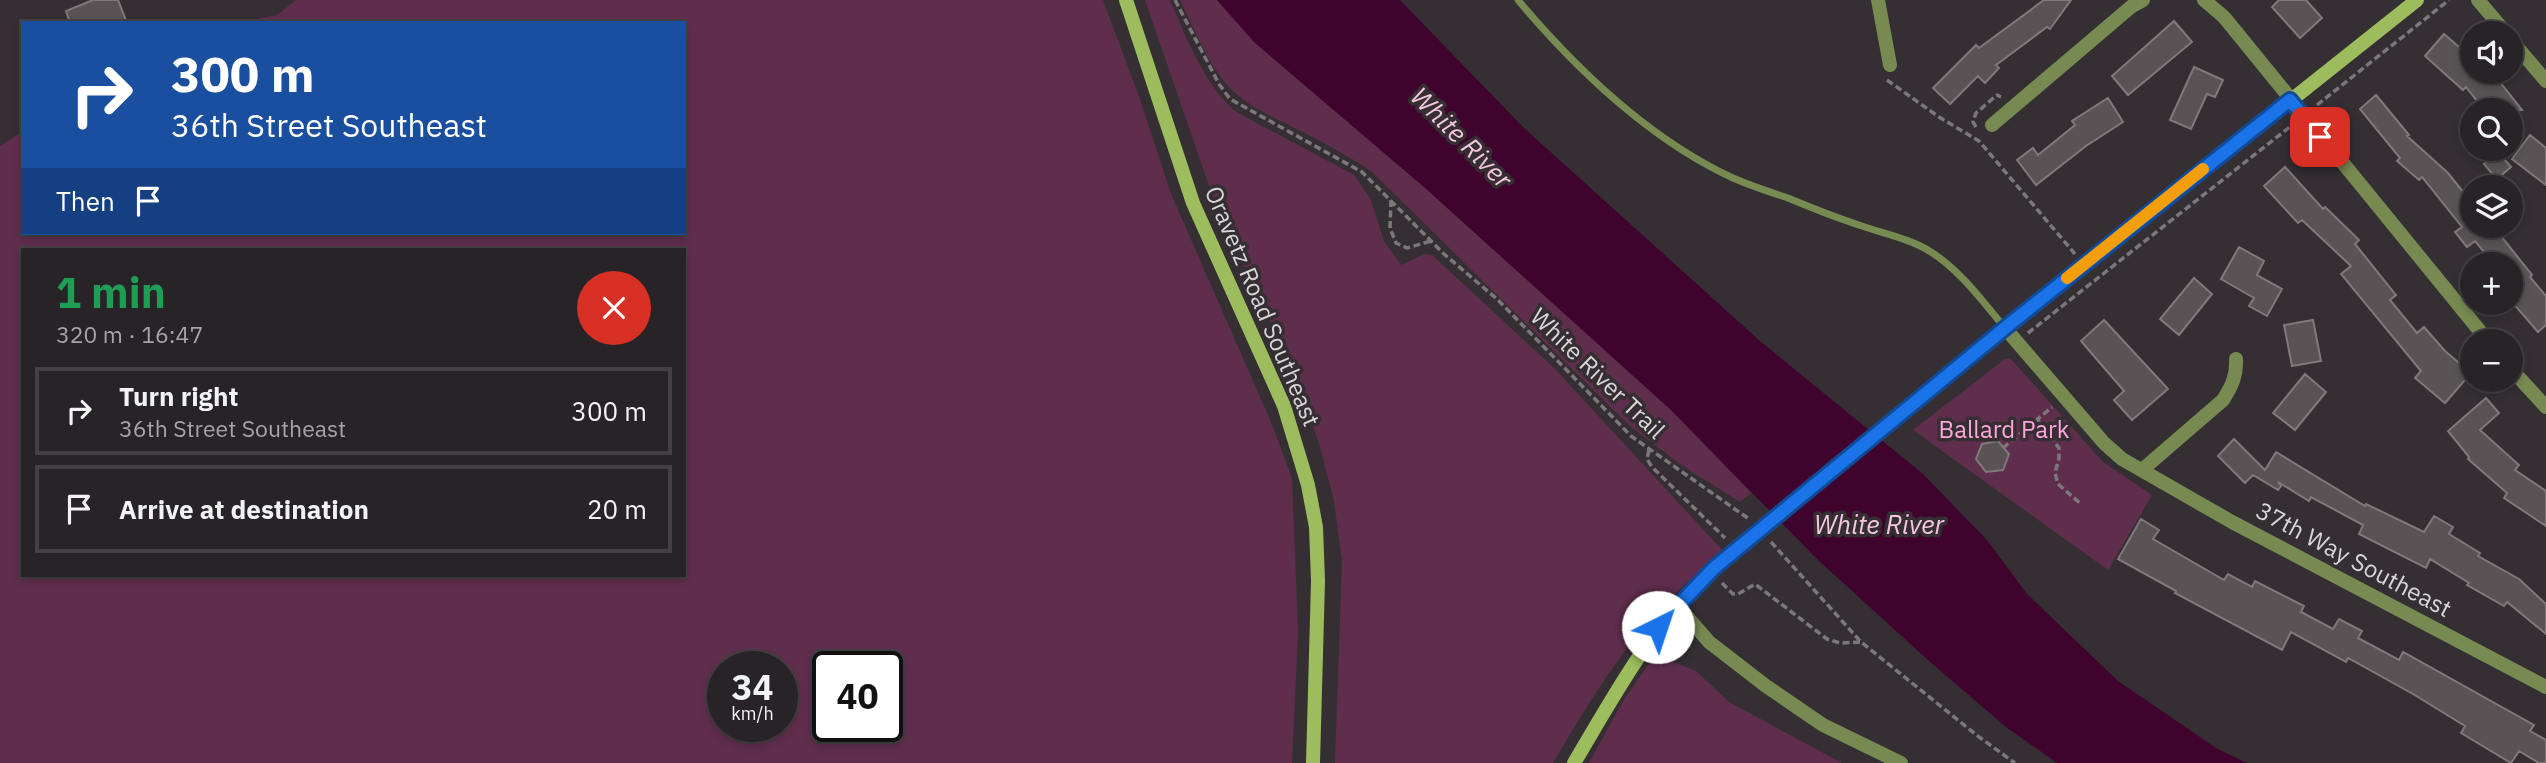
<!DOCTYPE html>
<meta charset="utf-8">
<style>
body{margin:0;font-family:"IBM Plex Sans",sans-serif;background:#342f32;color:#f1f3f6;height:100vh;display:flex;flex-direction:column;font-size:26px;white-space:nowrap}
*{box-sizing:border-box;margin:0}
p{font-size:23px;color:#a5a4a7}
.icon{flex:none;width:38px;height:38px;fill:none;stroke:currentColor;stroke-width:2;stroke-linecap:round;stroke-linejoin:round}
.map{position:relative;flex:1;overflow:hidden}
.drawer{position:absolute;left:21px;top:248px;width:665px;height:329px;display:flex;flex-direction:column;background:#282326;border-radius:0px;box-shadow:0 4px 10px #0003,0 0 0 2px #444043}
.drawer>*{flex:none}
.guide{position:absolute;left:21px;top:21px;width:665px;height:214px;border-radius:0px;box-shadow:0 4px 10px #0003,0 0 0 2px #444043;background:#1a4fa0;color:#fff;overflow:hidden}
.tools{position:absolute;left:2460px;top:21px;display:grid;gap:14px}
.tools a{display:grid;place-items:center;width:63px;height:63px;border-radius:50%;background:#282326;box-shadow:0 4px 10px #0003,0 0 0 2px #444043;font-size:35px}
.speed{position:absolute;left:707px;top:651px;display:flex;gap:14px;font-size:35px;font-weight:700;text-align:center}
.speed>*{display:grid;place-content:center;width:91px;height:91px;border-radius:50%;background:#282326;box-shadow:0 4px 10px #0003,0 0 0 2px #444043;line-height:1}
.speed small{font-size:18px;font-weight:400}
.speed .limit{border:4px solid #111;border-radius:10px;background:#fff;color:#111}
.pin{position:absolute;display:grid;place-items:center;width:60px;height:60px;color:#fff;margin:-30px;border-radius:14px;box-shadow:0 4px 10px #0006}
.me{position:absolute;width:77px;margin:-38px;rotate:41deg;stroke-linejoin:round;filter:drop-shadow(0 0 5px #0008)}
.turn{display:flex;align-items:center;gap:24px;height:147px;padding:0 35px;font-size:32px}
.turn .icon{width:91px;height:91px;stroke-width:2.5}
.turn b{display:block;font-size:49px;line-height:60px}
.then{display:flex;align-items:center;height:66px;padding:0 35px;background:#0003;gap:14px;font-size:26px}
.round{display:grid;place-items:center;flex:none;width:74px;height:74px;border-radius:37px;background:#342f32}
.summary{display:flex;align-items:center;justify-content:space-between;height:119px;padding:0 35px}
h1{font-size:42px;font-weight:700;line-height:52px;color:#1e9e55}
ul{padding:0;list-style:none}
li{display:flex;align-items:center;gap:21px;height:88px;margin:0 14px 10px;padding:0 21px;border:4px solid #444043;border-radius:0px}
li div{flex:1}
li b{display:block;font-size:26px}
li em{font-style:normal}
.map>svg:first-child{display:block}
.green{fill:#602e4d;fill-rule:evenodd}
.water{fill:#3f032e}
.building{fill:#595356;stroke:#7f797c;stroke-width:2}
.lines{fill:none;stroke-linecap:round;stroke-linejoin:round}
.path{stroke:#7c777a;stroke-width:3.5;stroke-dasharray:7 3.5;stroke-linecap:butt}
.lane{stroke:#768a51;stroke-width:7}
.street{stroke:#768a51;stroke-width:14}
.secondary{stroke:#9cbc5e;stroke-width:14}
.secondary-bridge{stroke:#9cbc5e;stroke-width:14}
.route-casing{stroke:#114b97;stroke-width:18}
.route{stroke:#1a73e8;stroke-width:12}
.slow{stroke:#f59e0b;stroke-width:12}
.labels{text-anchor:middle;dominant-baseline:central;stroke-width:7;stroke-linejoin:round;paint-order:stroke}
.street-label{font-size:24px;fill:#d9d5d7;stroke:#352f33}
.park-label{font-size:24px;fill:#ffa5db;stroke:#352f33}
.water-label{font-size:26px;font-style:italic;fill:#f5c7e1;stroke:#352f33}
</style>
<div class="map">
<svg width="2546" height="763" viewBox="0 0 2546 763">
<rect width="100%" height="100%" fill="#352f33"/>
<path class="green" d="M 296,0 L 1103,0 L 1140,99 L 1171,194 L 1271,422 L 1292,478 L 1298,631 L 1292,763 L 0,763 L 0,146 L 23,131 L 23,233 L 684,233 L 684,23 L 235,23 L 277,15 ZM 684,250 L 684,576 L 23,576 L 23,250 ZM 723,667 L 782,667 L 782,726 L 723,726 ZM 828,667 L 887,667 L 887,726 L 828,726 Z
M 1145,0 L 1170,0 C 1186,37 1206,89 1238,113 L 1354,175 L 1370,198 L 1384,241 L 1401,265 L 1425,254 L 1432,255 L 1555,369 L 1723,551 C 1700,571 1676,591 1656,614 C 1615,658 1584,711 1553,763 L 1335,763 L 1342,562 L 1334,501 L 1319,443 L 1289,363 L 1215,203 Z
M 1180,0 L 1217,0 L 1254,42 L 1424,187 L 1671,410 L 1751,493 L 1740,502 L 1683,466 L 1630,426 L 1371,171 C 1348,156 1325,143 1301,131 C 1277,119 1250,108 1231,89 C 1208,65 1195,30 1180,0 Z
M 2010,358 L 2103,462 L 2152,495 L 2108,570 L 1913,430 L 2005,359 Z
M 1655,655 L 1696,671 L 1729,702 L 1842,763 L 1589,763 L 1623,701 Z"/>
<path class="water" d="M 1217,0 L 1400,0 L 1523,127 L 1760,341 L 1923,474 L 1987,540 L 2027,594 L 2118,681 L 2216,748 L 2247,763 L 2057,763 L 2006,727 L 1929,661 L 1818,560 L 1671,410 L 1424,187 L 1254,42 Z"/>
<path class="building" d="M 93,0 L 118,0 L 127,23 L 70,23 L 66,11 Z
M 2044,0 L 2071,0 L 2050,29 L 2047,27 L 1996,65 L 1999,68 L 1985,83 L 1978,76 L 1950,104 L 1933,88 L 1976,45 L 1979,48 Z
M 2279,0 L 2306,0 L 2322,18 L 2300,38 L 2272,7 Z
M 2174,21 L 2192,42 L 2128,95 L 2112,76 Z
M 2444,34 L 2473,59 L 2473,72 L 2492,72 L 2522,110 L 2484,110 L 2466,87 L 2463,90 L 2425,56 Z
M 2194,67 L 2223,80 L 2215,97 L 2207,94 L 2191,129 L 2170,120 Z
M 2376,95 L 2409,135 L 2407,136 L 2448,173 L 2473,204 L 2473,226 L 2493,226 L 2532,275 L 2530,277 L 2546,296 L 2546,325 L 2538,332 L 2511,301 L 2511,264 L 2494,264 L 2475,241 L 2467,247 L 2455,232 L 2462,227 L 2422,177 L 2419,180 L 2397,161 L 2400,158 L 2360,109 Z
M 2108,98 L 2123,122 L 2086,146 L 2036,185 L 2017,160 L 2033,148 L 2038,155 L 2075,125 L 2072,121 Z
M 2530,135 L 2546,148 L 2546,185 L 2512,159 Z
M 2498,152 L 2511,167 L 2497,179 L 2484,164 Z
M 2285,167 L 2323,209 L 2325,207 L 2359,240 L 2355,244 L 2396,295 L 2390,300 L 2417,333 L 2424,327 L 2445,351 L 2471,373 L 2445,403 L 2415,378 L 2421,371 L 2341,274 L 2351,266 L 2302,220 L 2298,223 L 2264,186 Z
M 2239,247 L 2264,261 L 2257,275 L 2282,289 L 2267,316 L 2249,306 L 2254,298 L 2221,279 Z
M 2194,278 L 2212,294 L 2179,335 L 2160,319 Z
M 2104,320 L 2168,389 L 2132,420 L 2114,400 L 2124,391 L 2081,341 Z
M 2313,320 L 2321,361 L 2292,366 L 2284,325 Z
M 2305,374 L 2326,392 L 2295,430 L 2273,413 Z
M 2486,398 L 2499,413 L 2480,430 L 2519,465 L 2515,470 L 2546,491 L 2546,526 L 2504,498 L 2507,493 L 2468,459 L 2469,457 L 2448,431 Z
M 2234,439 L 2265,470 L 2276,452 L 2365,506 L 2366,504 L 2424,532 L 2434,516 L 2453,527 L 2449,534 L 2480,553 L 2478,556 L 2519,579 L 2546,604 L 2546,634 L 2507,602 L 2504,606 L 2467,585 L 2469,583 L 2430,559 L 2426,568 L 2359,534 L 2363,525 L 2311,497 L 2309,501 L 2278,482 L 2281,486 L 2278,490 L 2253,475 L 2245,483 L 2218,456 Z
M 1998,441 L 2009,454 L 2003,470 L 1986,472 L 1976,459 L 1982,444 Z
M 2141,519 L 2159,530 L 2153,539 L 2224,580 L 2228,574 L 2252,587 L 2255,581 L 2304,606 L 2301,612 L 2333,629 L 2339,619 L 2362,631 L 2358,638 L 2399,660 L 2403,652 L 2534,725 L 2530,731 L 2546,740 L 2546,763 L 2539,763 L 2519,751 L 2511,763 L 2461,733 L 2465,726 L 2413,694 L 2348,658 L 2346,662 L 2291,632 L 2282,650 L 2175,593 L 2176,591 L 2118,559 Z"/>
<g class="lines">
<path class="path" d="M 1175,0 L 1219,84 L 1230,99 L 1362,172 L 1444,254 L 1497,299 L 1631,436 L 1749,519
M 1887,80 L 1939,117 L 1979,141 L 2075,254
M 2317,105 L 2449,0
M 1976,127 L 1973,122 L 1976,113 L 1997,95 L 2001,97
M 1391,200 L 1390,228 L 1396,243 L 1407,248 L 1431,241
M 2028,333 L 2291,126
M 2037,419 L 2059,448 L 2059,458 L 2055,473 L 2058,484 L 2081,504
M 2003,448 L 2052,407
M 1649,450 L 1647,459 L 1652,467 L 1725,538
M 1771,542 L 1861,642 L 1979,737 L 2015,763
M 1722,583 L 1733,594 L 1738,594 L 1755,584 L 1827,639 L 1840,643 L 1861,642"/>
<path class="lane" d="M 1518,0 C 1577,70 1649,139 1733,178 C 1751,186 1770,192 1788,198 C 1812,208 1837,218 1862,226 C 1885,234 1911,239 1931,252 C 1961,271 1983,302 2005,328"/>
<path class="street" d="M 1878,0 L 1890,65
M 2204,0 L 2224,17 L 2488,341
M 2478,0 L 2506,33
M 2511,40 L 2546,81
M 1992,125 L 2132,6 L 2143,0
M 2005,328 L 2104,443 L 2122,459 L 2232,522 L 2546,687
M 2511,369 L 2546,407
M 2142,470 L 2223,400 C 2232,386 2237,375 2236,359
M 1677,605 L 1709,642 L 1766,686 L 1823,725 L 1901,763"/>
<path class="secondary" d="M 1126,0 L 1193,203 L 1284,406 L 1308,485 L 1316,527 L 1318,581 L 1313,763
M 1920,399 L 2005,328 L 2417,0
M 1574,763 C 1617,691 1651,626 1714,568"/>
<path class="secondary-bridge" d="M 1714,568 L 1920,399"/>
</g>
<g class="lines">
<g class="route-casing">
<path id="route" d="M 1658,627 L 1714,568 L 2005,328 L 2290,100 L 2320,137"/>
</g>
<use href="#route" class="route"/>
<path class="slow" d="M 2067,278 L 2203,169"/>
</g>
<g class="labels">
<g class="street-label">
<text transform="translate(1263 306) rotate(67)">Oravetz Road Southeast</text>
<text transform="translate(1598 373) rotate(44)">White River Trail</text>
<text transform="translate(2354 559) rotate(28)">37th Way Southeast</text>
</g>
<g class="park-label">
<text x="2004" y="429">Ballard Park</text>
</g>
<g class="water-label">
<text transform="translate(1462 137) rotate(45)">White River</text>
<text x="1879" y="524">White River</text>
</g>
</g>
</svg>
<div class="tools">
<a><svg class="icon" aria-label="sound" viewBox="0 0 24 24"><path d="M4 9h4l5-4v14l-5-4H4zM17 9q2 3 0 6"/></svg></a>
<a><svg class="icon" aria-label="search" viewBox="0 0 24 24"><circle cx="10" cy="10" r="6"/><path d="M15 15l6 6"/></svg></a>
<a><svg class="icon" aria-label="layers" viewBox="0 0 24 24"><path d="M12 4l9 5-9 5-9-5zM3 14l9 5 9-5"/></svg></a>
<a>+</a>
<a>−</a>
</div>
<div class="speed"><div>34<small>km/h</small></div><div class="limit">40</div></div>
<div class="pin" style="left:2320px;top:137px;background:#d93025"><svg class="icon" aria-label="arrive" viewBox="0 0 24 24"><path d="M6 21V4h12l-3 4 3 4H6"/></svg></div>
<svg class="me" style="left:1658px;top:627px" viewBox="-20 -20 40 40"><circle r="19" fill="#fff"/><path d="M0-13L10 11 0 6-10 11z" fill="#1a73e8"/></svg>
<div class="guide">
<div class="turn"><svg class="icon" aria-label="right" viewBox="0 0 24 24"><path d="M7 20v-9h11M14 6l5 5-5 5"/></svg><div><b>300 m</b>36th Street Southeast</div></div>
<div class="then">Then<svg class="icon" aria-label="arrive" viewBox="0 0 24 24"><path d="M6 21V4h12l-3 4 3 4H6"/></svg></div>
</div>
<section class="drawer">
<div class="summary"><div><h1>1 min</h1><p>320 m · 16:47</p></div><a class="round" style="background:#d93025;color:#fff"><svg class="icon" aria-label="close" viewBox="0 0 24 24"><path d="M6 6l12 12M18 6L6 18"/></svg></a></div>
<ul>
<li><svg class="icon" aria-label="right" viewBox="0 0 24 24"><path d="M7 20v-9h11M14 6l5 5-5 5"/></svg><div><b>Turn right</b><p>36th Street Southeast</p></div><em>300 m</em></li>
<li><svg class="icon" aria-label="arrive" viewBox="0 0 24 24"><path d="M6 21V4h12l-3 4 3 4H6"/></svg><div><b>Arrive at destination</b></div><em>20 m</em></li>
</ul>
</section>
</div>
